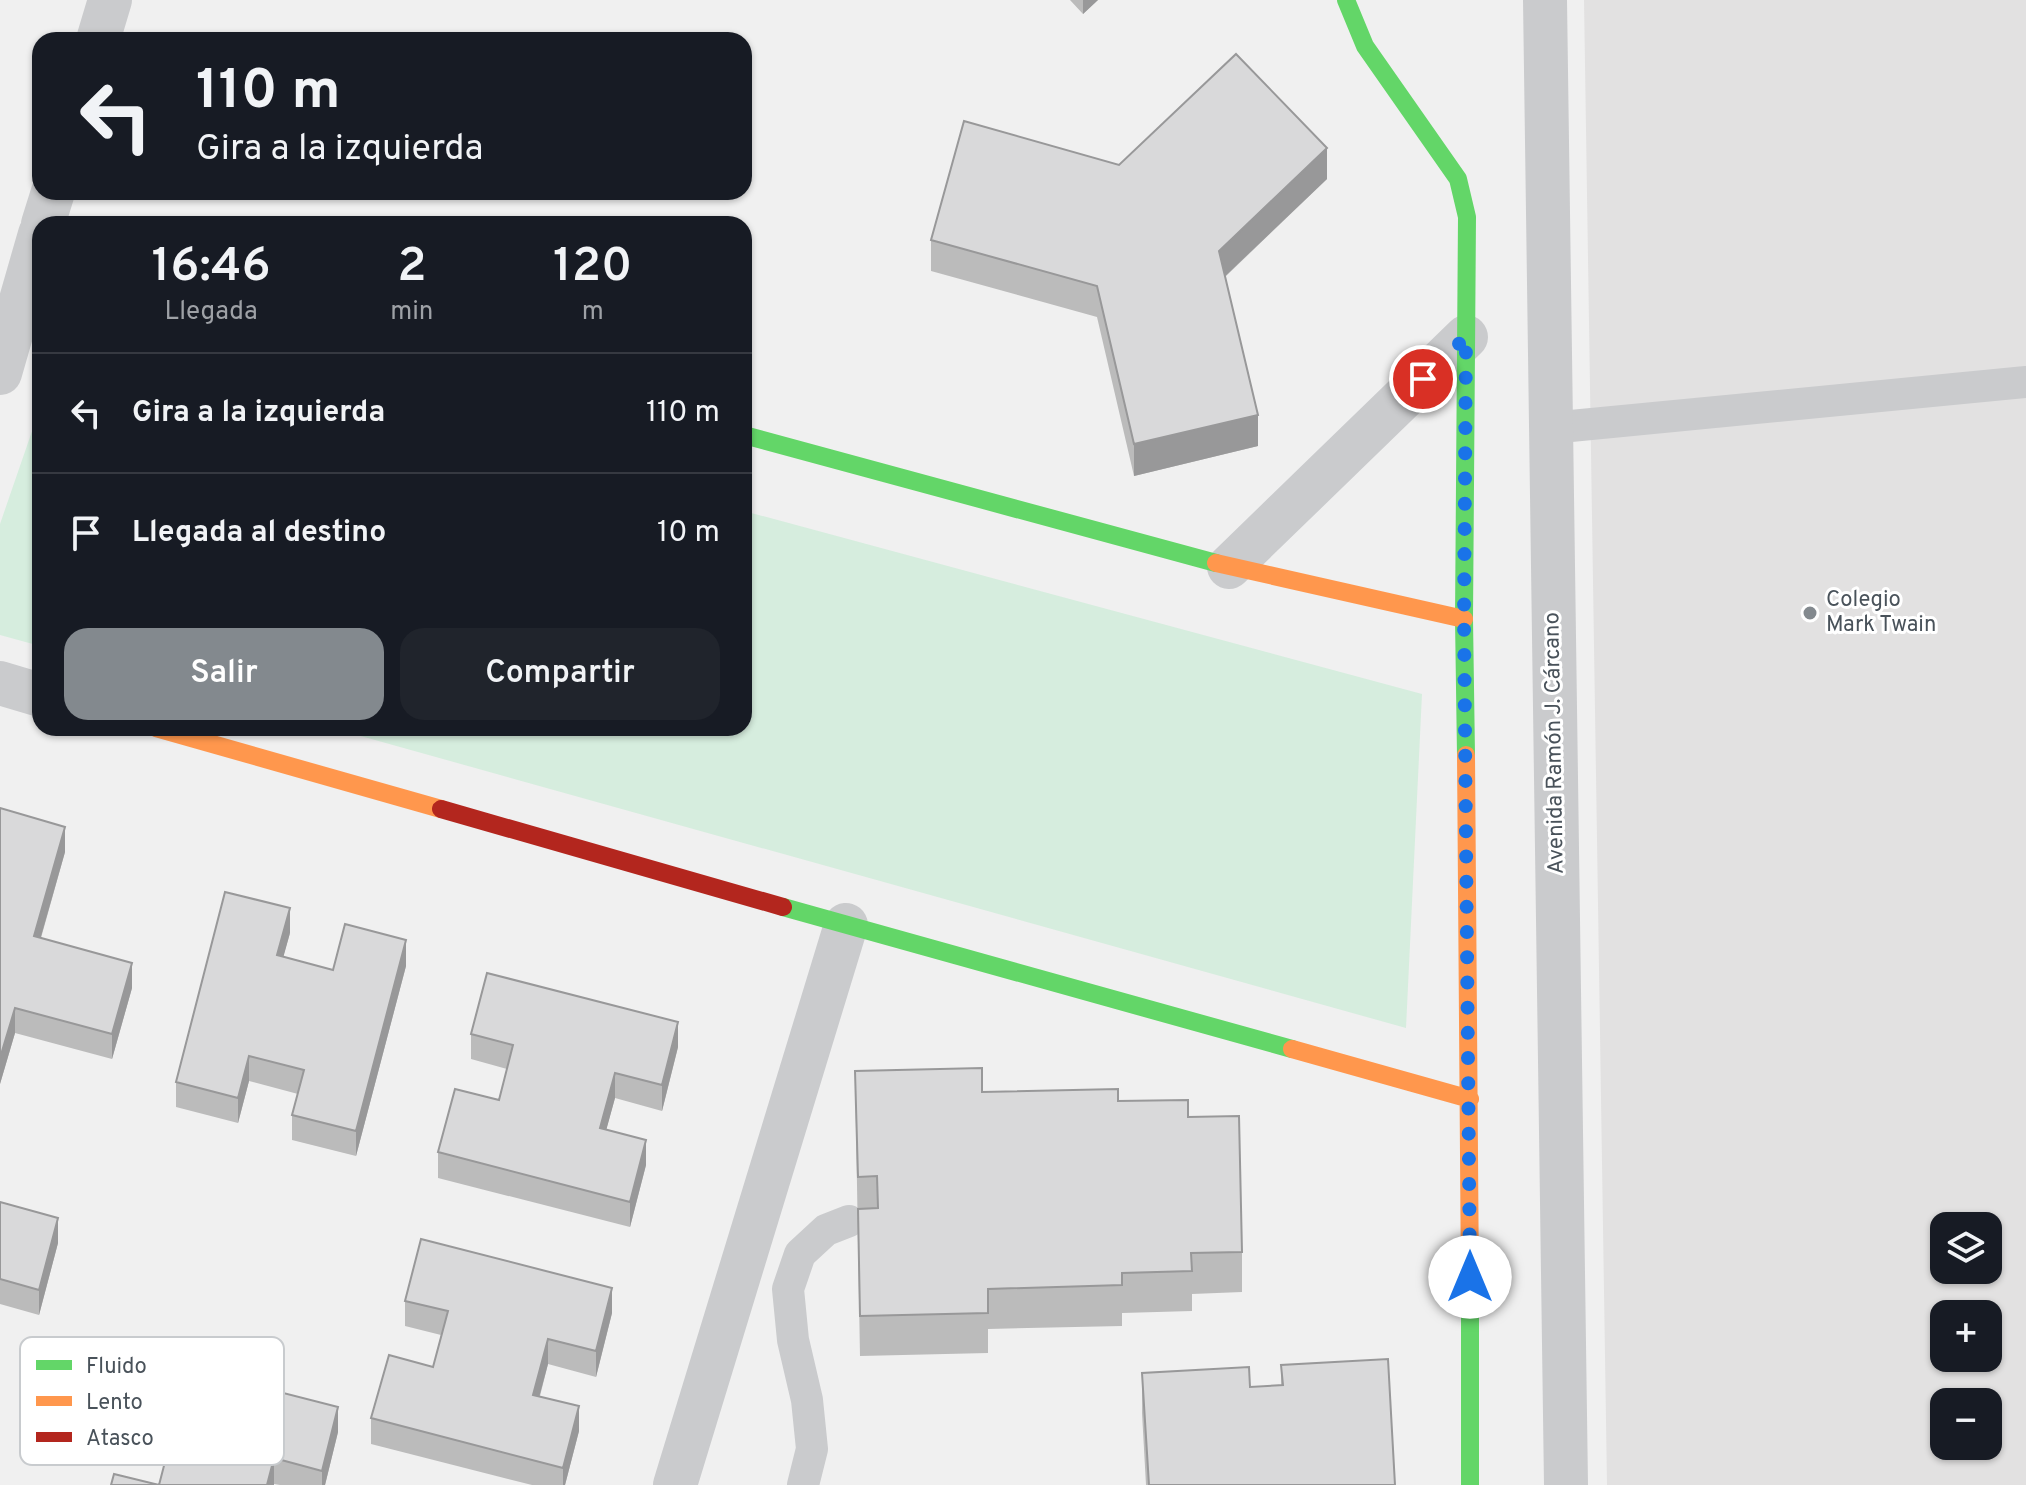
<!DOCTYPE html>
<html lang="es">
<meta charset="utf-8">
<style>
body{margin:0;font-family:Overpass,sans-serif;background:#20242c;color:#f1f3f6;height:100vh;display:flex;flex-direction:column;font-size:30px;white-space:nowrap}
*{box-sizing:border-box;margin:0}
p{font-size:26px;color:#9ea1a6}
.icon{flex:none;width:44px;height:44px;fill:none;stroke:currentColor;stroke-width:2;stroke-linecap:round;stroke-linejoin:round}
.map{position:relative;flex:1;overflow:hidden}
.panel{position:absolute;left:32px;top:216px;width:720px;height:520px;display:flex;flex-direction:column;background:#171b24;border-radius:24px;box-shadow:0 2px 6px #0004}
.panel>*{flex:none}
.guide{position:absolute;left:32px;top:32px;width:720px;height:168px;border-radius:24px;box-shadow:0 2px 6px #0004;background:#171b24;color:#f1f3f6;overflow:hidden}
.fabs{position:absolute;left:1930px;top:1212px;display:grid;gap:16px}
.fabs a{display:grid;place-items:center;width:72px;height:72px;border-radius:16px;background:#171b24;box-shadow:0 2px 6px #0004;font-size:40px}
.pin{position:absolute;display:grid;place-items:center;width:68px;height:68px;color:#fff;margin:-34px;border:4px solid #fff;border-radius:50%;box-shadow:0 2px 8px #0007}
.me{position:absolute;width:88px;margin:-44px;rotate:0deg;stroke-linejoin:round;filter:drop-shadow(0 0 6px #0008)}
.turn{display:flex;align-items:center;gap:28px;height:168px;padding:0 32px;font-size:36px}
.turn .icon{width:104px;height:104px;stroke-width:2.5}
.turn b{display:block;font-size:56px;line-height:68px}
.eta{display:flex;justify-content:space-evenly;align-items:center;height:136px;text-align:center}
.eta b{font-size:48px;font-weight:600;line-height:56px}
.action{display:flex;gap:16px;margin-top:auto;padding:16px 32px}
.action a{flex:1;height:92px;border-radius:24px;background:#83898e;color:#fff;font-size:32px;font-weight:600;line-height:92px;text-align:center}
.action a+a{background:#20242c;color:#f1f3f6}
ul{padding:0;list-style:none}
li{display:flex;align-items:center;gap:24px;height:120px;padding:0 32px;border-top:2px solid #363941}
li div{flex:1}
li b{display:block;font-size:30px}
li em{font-style:normal}
.map>svg:first-child{display:block}
.education{fill:#e2e1e1;fill-rule:evenodd}
.green{fill:#d6edde}
.lines{fill:none;stroke-linecap:round;stroke-linejoin:round}
.lane{stroke:#cacbcd;stroke-width:32}
.street{stroke:#cacbcd;stroke-width:44}
.fast{stroke:#63d668;stroke-width:18}
.slow{stroke:#ff974d;stroke-width:18}
.jam{stroke:#b3261e;stroke-width:18}
.wall{fill:#bbb}
.shaded-wall{fill:#989899}
.building{fill:#d9d9da;stroke:#989899;stroke-width:2}
.route{stroke:#1a73e8;stroke-width:14;stroke-dasharray:0 25.2}
.poi-dot{fill:#83898e;stroke:#fff;stroke-width:3}
.labels{text-anchor:middle;dominant-baseline:central;stroke-width:6;stroke-linejoin:round;paint-order:stroke}
.poi-label{font-size:22px;fill:#49525a;stroke:#fff;text-anchor:start}
.street-label{font-size:22px;fill:#49525a;stroke:#fff}
.key{fill:#fff;stroke:#c8cbce;stroke-width:2}
.key-label{font-size:22px;fill:#49525a}
</style>
<div class="map">
<svg width="2026" height="1485" viewBox="0 0 2026 1485">
<rect width="100%" height="100%" fill="#f0f0f0"/>
<path class="education" d="M 1584,0 L 2026,0 L 2026,1485 L 1607,1485 ZM 1944,1226 L 1988,1226 L 1988,1270 L 1944,1270 ZM 1944,1314 L 1988,1314 L 1988,1358 L 1944,1358 ZM 1944,1402 L 1988,1402 L 1988,1446 L 1944,1446 Z"/>
<path class="green" d="M 40,408 L 40,646 L 0,635 L 0,524 Z
M 744,511 L 1422,694 L 1406,1028 L 332,728 L 744,728 Z"/>
<g class="lines">
<path class="lane" d="M 1550,428 L 2026,382
M 803,1485 L 812,1449 L 807,1400 L 793,1340 L 788,1289 L 800,1254 L 826,1230 L 849,1221"/>
<path class="street" d="M 1545,0 L 1566,1485
M 98,40 L 110,0
M 43,224 L 53,192
M 0,373 L 40,234
M 1229,567 L 1466,337
M 0,683 L 40,695
M 675,1485 L 846,925"/>
<path class="fast" d="M 1346,0 L 1365,46 L 1458,179 L 1467,217 L 1464,619 L 1466,755
M 744,435 L 1216,563
M 783,907 L 1292,1049
M 1470,1288 L 1470,1485"/>
<path class="slow" d="M 1216,563 L 1464,619
M 156,728 L 441,809
M 1466,755 L 1470,1288
M 1292,1049 L 1470,1099"/>
<path class="jam" d="M 441,809 L 783,907"/>
</g>
<path class="wall" d="M 1070,0 L 1098,0 L 1083,14 Z
M 1119,165 L 1327,179 L 1225,277 L 1258,446 L 1134,476 L 1097,317 L 931,271 L 931,240 Z
M 0,808 L 65,852 L 41,938 L 132,988 L 112,1059 L 15,1033 L 0,1084 Z
M 290,933 L 283,957 L 333,970 L 406,966 L 356,1156 L 292,1140 L 292,1115 L 298,1094 L 249,1081 L 238,1123 L 176,1107 L 176,1082 Z
M 471,1034 L 678,1047 L 662,1111 L 615,1098 L 606,1130 L 646,1165 L 630,1227 L 438,1178 L 438,1152 L 499,1100 L 507,1069 L 471,1059 Z
M 855,1071 L 982,1092 L 1118,1101 L 1188,1117 L 1242,1252 L 1242,1292 L 1192,1294 L 1192,1311 L 1122,1313 L 1122,1326 L 988,1329 L 988,1353 L 860,1356 Z
M 0,1202 L 58,1243 L 39,1315 L 0,1304 Z
M 405,1301 L 612,1313 L 596,1377 L 548,1364 L 540,1396 L 579,1431 L 565,1485 L 532,1485 L 371,1444 L 371,1418 L 433,1367 L 441,1335 L 405,1326 Z
M 1281,1365 L 1395,1485 L 1146,1485 L 1142,1413 L 1142,1373 L 1250,1387 L 1281,1385 Z
M 131,1419 L 338,1432 L 325,1485 L 280,1485 L 274,1484 L 274,1485 L 111,1485 L 159,1485 L 167,1454 L 131,1444 Z"/>
<path class="shaded-wall" d="M 1083,0 L 1098,0 L 1083,14 Z
M 1327,148 L 1327,179 L 1219,282 L 1219,251 Z
M 1258,415 L 1258,446 L 1134,476 L 1134,444 Z
M 65,827 L 65,852 L 34,961 L 34,936 Z
M 290,908 L 290,933 L 277,980 L 277,955 Z
M 406,940 L 406,966 L 356,1156 L 356,1131 Z
M 132,963 L 132,988 L 112,1059 L 112,1034 Z
M 15,1008 L 15,1033 L 0,1084 L 0,1058 Z
M 678,1022 L 678,1047 L 662,1111 L 662,1085 Z
M 249,1056 L 249,1081 L 238,1123 L 238,1098 Z
M 615,1073 L 615,1098 L 600,1153 L 600,1128 Z
M 646,1140 L 646,1165 L 630,1227 L 630,1202 Z
M 58,1218 L 58,1243 L 39,1315 L 39,1290 Z
M 612,1288 L 612,1313 L 596,1377 L 596,1351 Z
M 548,1339 L 548,1364 L 533,1420 L 533,1395 Z
M 579,1406 L 579,1431 L 565,1485 L 563,1485 L 563,1468 Z
M 338,1407 L 338,1432 L 325,1485 L 322,1485 L 322,1471 Z
M 274,1458 L 274,1485 L 267,1485 Z"/>
<path class="building" d="M 1236,54 L 1327,148 L 1219,251 L 1258,415 L 1134,444 L 1097,286 L 931,240 L 964,121 L 1119,165 Z
M 0,808 L 65,827 L 34,936 L 132,963 L 112,1034 L 15,1008 L 0,1058 Z
M 225,892 L 290,908 L 277,955 L 333,970 L 345,924 L 406,940 L 356,1131 L 292,1115 L 304,1070 L 249,1056 L 238,1098 L 176,1082 Z
M 487,973 L 678,1022 L 662,1085 L 615,1073 L 600,1128 L 646,1140 L 630,1202 L 438,1152 L 455,1089 L 499,1100 L 513,1045 L 471,1034 Z
M 982,1068 L 982,1092 L 1118,1089 L 1118,1101 L 1188,1100 L 1188,1117 L 1239,1116 L 1242,1252 L 1191,1253 L 1192,1271 L 1122,1273 L 1122,1285 L 988,1289 L 988,1313 L 860,1316 L 858,1209 L 878,1208 L 877,1176 L 858,1177 L 855,1071 Z
M 0,1202 L 58,1218 L 39,1290 L 0,1279 Z
M 421,1239 L 612,1288 L 596,1351 L 548,1339 L 533,1395 L 579,1406 L 563,1468 L 371,1418 L 389,1355 L 433,1367 L 448,1311 L 405,1301 Z
M 147,1358 L 338,1407 L 322,1471 L 274,1458 L 267,1485 L 111,1485 L 114,1474 L 159,1485 L 173,1431 L 131,1419 Z
M 1388,1359 L 1395,1485 L 1149,1485 L 1142,1373 L 1249,1367 L 1250,1387 L 1283,1385 L 1281,1365 Z"/>
<g class="lines">
<path class="route" d="M 1423,379 L 1466,337 L 1464,619 L 1470,1277"/>
</g>
<circle class="poi-dot" cx="1810" cy="613" r="8"/>
<g class="labels">
<g class="poi-label">
<text x="1826" y="600">Colegio<tspan x="1826" dy="25">Mark Twain</tspan></text>
</g>
<g class="street-label">
<text transform="translate(1555 743) rotate(-91)">Avenida Ramón J. Cárcano</text>
</g>
</g>
<rect x="20" y="1337" width="264" height="128" rx="12" class="key"/>
<rect x="36" y="1360" width="36" height="10" fill="#63d668"/>
<rect x="36" y="1396" width="36" height="10" fill="#ff974d"/>
<rect x="36" y="1432" width="36" height="10" fill="#b3261e"/>
<g class="key-label">
<text x="86" y="1373">Fluido</text>
<text x="86" y="1409">Lento</text>
<text x="86" y="1445">Atasco</text>
</g>
</svg>
<div class="fabs">
<a><svg class="icon" aria-label="layers" viewBox="0 0 24 24"><path d="M12 4l9 5-9 5-9-5zM3 14l9 5 9-5"/></svg></a>
<a>+</a>
<a>−</a>
</div>
<div class="pin" style="left:1423px;top:379px;background:#d93025"><svg class="icon" aria-label="arrive" viewBox="0 0 24 24"><path d="M6 21V4h12l-3 4 3 4H6"/></svg></div>
<svg class="me" style="left:1470px;top:1277px" viewBox="-20 -20 40 40"><circle r="19" fill="#fff"/><path d="M0-13L10 11 0 6-10 11z" fill="#1a73e8"/></svg>
<div class="guide">
<div class="turn"><svg class="icon" aria-label="left" viewBox="0 0 24 24"><path d="M17 20v-9H6M10 6l-5 5 5 5"/></svg><div><b>110 m</b>Gira a la izquierda</div></div>
</div>
<section class="panel">
<div class="eta">
<div><b>16:46</b><p>Llegada</p></div>
<div><b>2</b><p>min</p></div>
<div><b>120</b><p>m</p></div>
</div>
<ul>
<li><svg class="icon" aria-label="left" viewBox="0 0 24 24"><path d="M17 20v-9H6M10 6l-5 5 5 5"/></svg><div><b>Gira a la izquierda</b></div><em>110 m</em></li>
<li><svg class="icon" aria-label="arrive" viewBox="0 0 24 24"><path d="M6 21V4h12l-3 4 3 4H6"/></svg><div><b>Llegada al destino</b></div><em>10 m</em></li>
</ul>
<div class="action"><a>Salir</a><a>Compartir</a></div>
</section>
</div>
